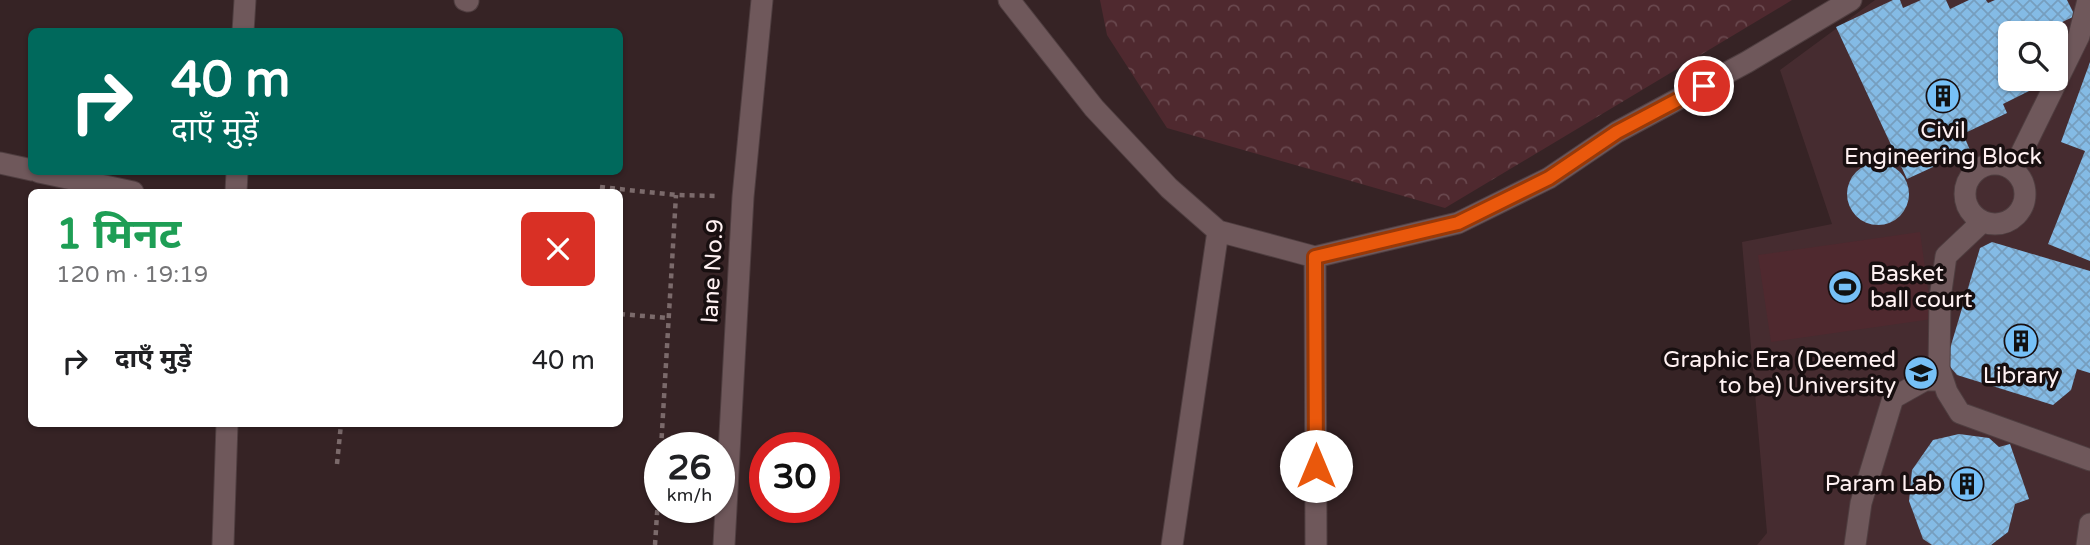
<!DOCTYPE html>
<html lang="hi">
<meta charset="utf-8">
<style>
body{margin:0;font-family:"Varela Round","Noto Sans Devanagari",sans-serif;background:#f2f2f2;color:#202124;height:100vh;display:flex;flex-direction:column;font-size:26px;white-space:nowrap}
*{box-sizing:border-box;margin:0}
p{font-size:23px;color:#757577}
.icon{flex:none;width:38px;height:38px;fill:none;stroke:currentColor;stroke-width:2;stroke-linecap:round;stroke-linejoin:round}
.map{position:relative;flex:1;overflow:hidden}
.panel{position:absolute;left:28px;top:189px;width:595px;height:238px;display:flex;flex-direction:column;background:#fff;border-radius:10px;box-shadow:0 2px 5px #0004}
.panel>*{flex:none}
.hud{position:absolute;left:28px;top:28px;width:595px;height:147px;border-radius:10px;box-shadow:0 2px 5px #0004;background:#00695c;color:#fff;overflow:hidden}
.controls{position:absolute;left:1998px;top:21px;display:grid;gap:14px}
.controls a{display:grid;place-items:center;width:70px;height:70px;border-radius:10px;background:#fff;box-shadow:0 2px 5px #0004;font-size:35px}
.speed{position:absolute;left:644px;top:432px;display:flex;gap:14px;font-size:35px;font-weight:700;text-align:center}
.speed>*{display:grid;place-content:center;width:91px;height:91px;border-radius:50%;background:#fff;box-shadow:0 2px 5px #0004;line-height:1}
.speed small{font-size:18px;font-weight:400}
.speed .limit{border:10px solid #d22;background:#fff;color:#111}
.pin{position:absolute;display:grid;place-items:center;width:60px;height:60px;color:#fff;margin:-30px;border:4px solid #fff;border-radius:50%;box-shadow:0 2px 7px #0007}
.me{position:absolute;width:77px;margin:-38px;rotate:0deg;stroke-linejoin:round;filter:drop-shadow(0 0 5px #0008)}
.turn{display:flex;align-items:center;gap:24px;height:147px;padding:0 28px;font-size:32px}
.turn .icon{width:91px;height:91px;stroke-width:2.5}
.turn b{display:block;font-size:49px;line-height:60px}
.round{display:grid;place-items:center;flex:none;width:74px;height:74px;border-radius:10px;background:#f2f2f2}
.head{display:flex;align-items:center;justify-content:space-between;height:119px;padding:0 28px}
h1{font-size:42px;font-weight:700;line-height:52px;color:#1e9e55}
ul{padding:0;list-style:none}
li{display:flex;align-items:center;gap:21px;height:105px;padding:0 28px}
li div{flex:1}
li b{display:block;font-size:26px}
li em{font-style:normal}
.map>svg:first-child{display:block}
.built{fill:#462c30;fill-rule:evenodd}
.forest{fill:url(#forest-crowns)}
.pitch{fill:#4f292f}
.building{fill:url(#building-cross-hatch)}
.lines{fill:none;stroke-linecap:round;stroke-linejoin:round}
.service-casing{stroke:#4f3e40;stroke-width:23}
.minor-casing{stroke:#4f3e40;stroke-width:23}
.path{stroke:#7b6a6b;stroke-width:4.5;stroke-dasharray:5 5;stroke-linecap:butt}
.service{stroke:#6f585b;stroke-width:21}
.minor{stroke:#6f585b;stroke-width:21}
.route-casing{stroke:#983908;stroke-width:18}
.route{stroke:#ea580c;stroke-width:12}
.labels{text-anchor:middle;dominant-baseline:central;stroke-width:7;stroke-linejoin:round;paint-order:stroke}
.poi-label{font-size:23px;fill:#fff1f2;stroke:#180f10}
.street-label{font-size:23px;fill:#fff1f2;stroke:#180f10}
</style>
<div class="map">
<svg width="2090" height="545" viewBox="0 0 2090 545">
<defs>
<pattern id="forest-crowns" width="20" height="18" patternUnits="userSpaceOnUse" patternTransform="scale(1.75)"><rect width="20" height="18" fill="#4f292f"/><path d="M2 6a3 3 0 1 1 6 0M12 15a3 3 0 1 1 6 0" fill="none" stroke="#69484e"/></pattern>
<pattern id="building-cross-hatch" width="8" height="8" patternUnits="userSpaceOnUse" patternTransform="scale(1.75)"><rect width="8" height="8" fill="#84bbe5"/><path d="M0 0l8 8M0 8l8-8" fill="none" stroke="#769ebe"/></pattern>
</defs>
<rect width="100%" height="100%" fill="#362325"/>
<path class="built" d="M 1875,0 L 2090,0 L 2090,545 L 1757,545 L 1767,533 L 1742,242 L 1832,224 L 1780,70 ZM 2011,33 L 2056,33 L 2056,79 L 2011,79 Z"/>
<path class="forest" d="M 1100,0 L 1792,0 L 1445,208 L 1167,128 L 1107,35 Z"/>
<path class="pitch" d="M 1920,232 L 1932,319 L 1771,342 L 1758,255 Z"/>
<path class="building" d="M 1893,0 L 1900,0 L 1903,8 L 1921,0 L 1946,0 L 1950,9 L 1969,0 L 1986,0 L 1988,3 L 1995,0 L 2067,0 L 2075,16 L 2039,33 L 2011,33 L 2011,79 L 2028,79 L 2033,89 L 2003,104 L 2007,113 L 1963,134 L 1970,150 L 1907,179 L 1836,27 Z
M 2090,62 L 2090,261 L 2048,244 L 2085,151 L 2061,142 Z
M1847 194a31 31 0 1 1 62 0a31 31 0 1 1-62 0Z
M 1992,242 L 2090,271 L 2090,373 L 2077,369 L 2071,390 L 2053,405 L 1957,375 L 1946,362 L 1980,248 Z
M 1959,434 L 1989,438 L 1999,447 L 2010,444 L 2029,499 L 2015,504 L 2008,532 L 1991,545 L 1932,545 L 1923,539 L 1909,501 L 1912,470 L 1933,440 Z"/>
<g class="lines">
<g class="service-casing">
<path id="service" d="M1965 194a30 30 0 1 1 60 0a30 30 0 1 1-60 0Z
M 2013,170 L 2079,36 L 2088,0
M 1982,222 L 1946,256 L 1940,298 L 1939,368 L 1947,392 L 1960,413 L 2090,460
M 1855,545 L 1861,503 L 1893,398 L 1925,380 L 1943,380
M 2087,545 L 2090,524"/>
</g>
<g class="minor-casing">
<path id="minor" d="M 465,0 L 468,1
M 1009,0 L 1094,108 L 1169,188 L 1218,231 L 1315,257 L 1458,223 L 1549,178 L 1617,132 L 1747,62 L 1851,0
M 243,32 L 245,0
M 0,163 L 32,170
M 39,172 L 133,192
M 236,192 L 237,172
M 1315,257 L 1316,545
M 223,545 L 227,424
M 724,545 L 743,197 L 762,0
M 1172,545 L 1218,231"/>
</g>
<path class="path" d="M 600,187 L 676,195 L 715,196
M 620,314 L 668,318
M 661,448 L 676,195
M 337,464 L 341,424
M 655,545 L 660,468"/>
<use href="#service" class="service"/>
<use href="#minor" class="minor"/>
</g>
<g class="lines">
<g class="route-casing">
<path id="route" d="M 1316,466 L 1315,257 L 1458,223 L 1549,178 L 1617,132 L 1704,86"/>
</g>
<use href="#route" class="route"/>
</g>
<defs>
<g id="building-disc" transform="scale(1.75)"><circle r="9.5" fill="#76c0f7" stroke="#180f10"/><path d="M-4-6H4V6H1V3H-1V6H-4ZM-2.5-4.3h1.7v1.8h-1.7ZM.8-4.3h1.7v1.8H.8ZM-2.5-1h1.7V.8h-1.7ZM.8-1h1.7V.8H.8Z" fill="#111"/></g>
<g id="stadium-disc" transform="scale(1.75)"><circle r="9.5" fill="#76c0f7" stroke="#180f10"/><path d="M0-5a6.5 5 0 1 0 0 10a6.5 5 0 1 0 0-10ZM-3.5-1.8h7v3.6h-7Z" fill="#111"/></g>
<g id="university-disc" transform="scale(1.75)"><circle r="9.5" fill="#76c0f7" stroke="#180f10"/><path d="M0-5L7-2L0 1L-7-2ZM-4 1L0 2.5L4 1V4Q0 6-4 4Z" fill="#111"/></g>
</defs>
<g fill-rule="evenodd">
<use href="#building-disc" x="1943" y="96"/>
<use href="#stadium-disc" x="1845" y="287"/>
<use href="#building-disc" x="2021" y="341"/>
<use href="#university-disc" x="1921" y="373"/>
<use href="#building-disc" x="1967" y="484"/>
</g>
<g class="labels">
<g class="poi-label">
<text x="1943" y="131">Civil<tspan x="1943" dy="26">Engineering Block</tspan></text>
<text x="1870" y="274" text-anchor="start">Basket<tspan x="1870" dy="26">ball court</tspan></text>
<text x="1896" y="360" text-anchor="end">Graphic Era (Deemed<tspan x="1896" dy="26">to be) University</tspan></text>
<text x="2021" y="376">Library</text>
<text x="1942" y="484" text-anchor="end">Param Lab</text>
</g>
<g class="street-label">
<text transform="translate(713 271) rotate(-87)">lane No.9</text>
</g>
</g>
</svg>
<div class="controls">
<a><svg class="icon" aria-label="search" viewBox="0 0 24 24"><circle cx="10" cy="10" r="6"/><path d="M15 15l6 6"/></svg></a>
</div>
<div class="speed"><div>26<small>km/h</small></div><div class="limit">30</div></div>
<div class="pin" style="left:1704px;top:86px;background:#d93025"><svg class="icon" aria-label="arrive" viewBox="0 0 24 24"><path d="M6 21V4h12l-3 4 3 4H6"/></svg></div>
<svg class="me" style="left:1316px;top:466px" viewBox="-20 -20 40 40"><circle r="19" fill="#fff"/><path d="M0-13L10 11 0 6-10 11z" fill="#ea580c"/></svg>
<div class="hud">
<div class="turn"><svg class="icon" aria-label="right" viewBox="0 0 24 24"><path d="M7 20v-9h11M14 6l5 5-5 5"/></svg><div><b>40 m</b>दाएँ मुड़ें</div></div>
</div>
<section class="panel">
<div class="head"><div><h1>1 मिनट</h1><p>120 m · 19:19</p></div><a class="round" style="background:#d93025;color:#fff"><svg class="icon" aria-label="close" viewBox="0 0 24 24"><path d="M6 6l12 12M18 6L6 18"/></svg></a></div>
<ul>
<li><svg class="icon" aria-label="right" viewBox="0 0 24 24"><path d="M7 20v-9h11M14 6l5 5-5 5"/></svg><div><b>दाएँ मुड़ें</b></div><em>40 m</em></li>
</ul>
</section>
</div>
